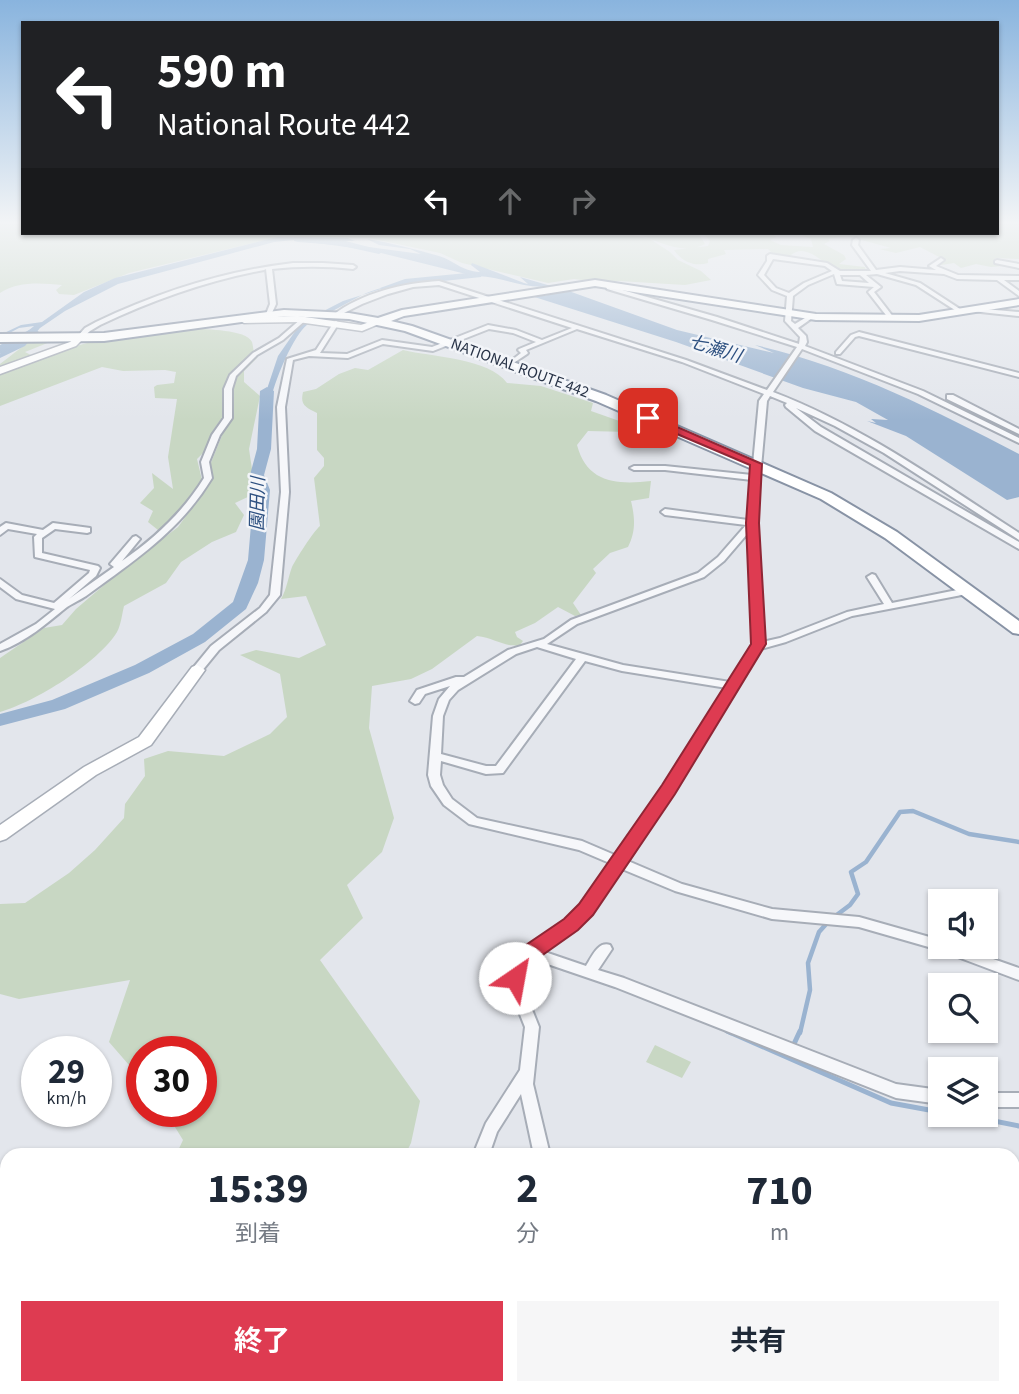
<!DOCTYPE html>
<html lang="ja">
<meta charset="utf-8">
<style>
body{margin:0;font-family:"Source Sans 3","Noto Sans JP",sans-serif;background:#f6f6f7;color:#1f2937;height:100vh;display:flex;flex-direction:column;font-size:26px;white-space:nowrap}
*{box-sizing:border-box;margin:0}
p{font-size:23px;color:#747a83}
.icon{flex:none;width:38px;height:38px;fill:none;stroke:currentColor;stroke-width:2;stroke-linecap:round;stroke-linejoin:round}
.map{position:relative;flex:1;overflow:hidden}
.panel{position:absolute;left:0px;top:1148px;width:1020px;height:247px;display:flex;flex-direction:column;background:#fff;border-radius:21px 21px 0 0;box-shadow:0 2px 5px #0004}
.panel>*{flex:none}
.hud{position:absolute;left:21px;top:21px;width:978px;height:214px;border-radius:0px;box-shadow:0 2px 5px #0004;background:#202124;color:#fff;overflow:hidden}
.controls{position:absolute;left:928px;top:889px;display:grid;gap:14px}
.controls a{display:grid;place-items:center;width:70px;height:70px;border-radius:0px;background:#fff;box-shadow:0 2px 5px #0004;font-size:35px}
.speed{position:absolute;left:21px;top:1036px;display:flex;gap:14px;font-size:35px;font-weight:700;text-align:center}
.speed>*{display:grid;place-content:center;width:91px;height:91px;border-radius:50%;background:#fff;box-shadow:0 2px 5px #0004;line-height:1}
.speed small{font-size:18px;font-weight:400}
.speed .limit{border:10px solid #d22;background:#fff;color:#111}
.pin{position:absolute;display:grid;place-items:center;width:60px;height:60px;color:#fff;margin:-30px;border-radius:14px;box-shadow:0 4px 10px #0006}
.me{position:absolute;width:77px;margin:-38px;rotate:33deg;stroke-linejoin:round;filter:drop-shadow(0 0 5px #0008)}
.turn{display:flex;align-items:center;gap:24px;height:147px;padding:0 21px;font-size:32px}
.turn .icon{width:91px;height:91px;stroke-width:2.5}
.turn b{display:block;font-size:49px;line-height:60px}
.lanes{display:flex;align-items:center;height:66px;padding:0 21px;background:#0003;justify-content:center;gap:35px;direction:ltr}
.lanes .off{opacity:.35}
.eta{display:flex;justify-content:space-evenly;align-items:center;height:119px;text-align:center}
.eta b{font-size:42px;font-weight:700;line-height:49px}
.cta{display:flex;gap:14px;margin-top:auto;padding:14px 21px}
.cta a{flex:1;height:80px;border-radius:0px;background:#de3b51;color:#fff;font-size:28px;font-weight:700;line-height:80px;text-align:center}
.cta a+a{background:#f6f6f7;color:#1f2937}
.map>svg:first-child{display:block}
.green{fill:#c8d7c3}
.water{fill:#9ab3d0}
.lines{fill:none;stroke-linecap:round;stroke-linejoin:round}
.stream-far1{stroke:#9ab3d0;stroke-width:4.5}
.stream{stroke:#9ab3d0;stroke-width:5}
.river{fill:#9ab3d0;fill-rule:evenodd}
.street-casing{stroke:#a7adb7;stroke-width:4}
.secondary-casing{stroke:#a7adb7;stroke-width:3}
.highway-casing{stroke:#8893a5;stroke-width:4}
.street{fill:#f6f7fa;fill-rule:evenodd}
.secondary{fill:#fff;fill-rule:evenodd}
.highway{fill:#fff;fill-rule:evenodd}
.route{fill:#de3b51;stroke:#902635;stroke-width:2}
.labels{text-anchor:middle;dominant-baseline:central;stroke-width:5;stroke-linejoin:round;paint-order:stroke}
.far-street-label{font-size:16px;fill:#283347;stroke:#f3f5f9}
.far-water-label{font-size:18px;font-style:italic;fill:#2d5080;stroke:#f3f5f9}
</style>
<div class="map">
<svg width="1019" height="1394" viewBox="0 0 1019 1394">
<rect width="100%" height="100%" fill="#e3e6ec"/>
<path class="green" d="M 0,224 L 23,224 L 23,233 L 626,233 L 650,239 L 670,252 L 678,260 L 701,271 L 711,280 L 685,285 L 619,281 L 607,283 L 574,279 L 548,283 L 462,263 L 440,253 L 369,238 L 282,236 L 129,273 L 74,295 L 59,294 L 56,290 L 62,285 C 42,283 17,281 0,293 Z
M 998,224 L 1019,224 L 1019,259 L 996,258 L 993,261 L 1002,266 L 991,267 L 976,264 L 961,268 L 954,263 L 935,266 L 945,260 L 920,247 L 896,253 L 879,249 L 891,248 L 847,236 L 828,239 L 830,241 L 824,244 L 844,255 L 846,259 L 839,264 L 865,267 L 866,271 C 858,271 845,274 837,271 C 824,266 805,238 788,258 L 773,254 L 768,249 L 724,250 L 726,254 L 708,259 L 708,263 C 695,267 682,262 674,250 L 708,246 L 710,241 L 703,233 L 772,233 L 776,237 L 770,240 L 781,245 L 813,247 L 811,239 L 796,233 L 998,233 Z
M 633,233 L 698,233 L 705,244 C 682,257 656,239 633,233 Z
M 193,328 C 206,330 246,329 252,342 C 253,345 253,349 254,352 L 246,364 L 258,357 L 244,371 L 244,382 L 260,396 L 249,449 L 253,476 L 252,495 L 235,503 L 244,515 L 236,532 L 212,542 L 181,562 L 166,583 L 124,606 C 122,614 121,625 117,632 C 98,663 35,702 0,712 L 0,658 L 44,628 L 62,625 L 76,609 L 117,574 L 178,527 L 213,479 L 210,465 L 225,428 L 231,420 L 231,389 L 225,387 L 224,415 L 214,429 L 207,449 L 197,459 L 202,480 L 197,491 L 163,531 L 158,530 L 148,522 L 153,511 L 140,503 L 154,488 L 152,473 L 173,489 L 168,457 L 177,399 L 155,398 L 154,387 L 157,385 L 174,383 L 176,372 L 165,370 L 123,371 L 102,367 L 0,406 L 0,364 L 31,340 L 55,340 L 25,352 L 31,355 L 27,359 L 102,339 Z
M 403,350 C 432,357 489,358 507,383 L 541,386 L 593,403 L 591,411 L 625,423 L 629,432 L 588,431 L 577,445 C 587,483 617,485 651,481 L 649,498 L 631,501 C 635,518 636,531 628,547 L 610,553 L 593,569 L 596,573 L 573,603 L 581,615 L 575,616 L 558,607 L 535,623 L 515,632 L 517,637 L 523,641 L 519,646 C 502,646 494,638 477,636 L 432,669 L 411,679 L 372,686 L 369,728 L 394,818 L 382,852 L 347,885 L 363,918 L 320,960 L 420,1101 L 411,1143 L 405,1155 L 176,1155 L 183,1140 L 165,1111 L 201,1111 L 201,1052 L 142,1052 L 142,1080 L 109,1042 L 130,980 L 19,999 L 0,994 L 0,904 L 25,903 L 69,873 L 95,850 L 124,818 L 125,804 L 145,776 L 144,759 L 168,751 L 224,756 L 270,734 L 287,717 L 280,674 L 240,655 L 256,650 L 299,658 L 326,645 L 306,596 L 281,599 C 287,588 288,578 292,567 C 296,559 313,532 320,526 L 314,478 L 324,466 L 324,458 L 317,450 L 317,413 C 305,407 300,405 303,392 L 316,389 L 339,374 L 355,368 L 368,370 Z
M 655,1045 L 691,1062 L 682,1078 L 646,1062 Z
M 0,1168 L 7,1220 L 7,1388 L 494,1388 L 491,1394 L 0,1394 Z
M 1013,1185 L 1019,1187 L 1019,1394 L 641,1394 L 640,1388 L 1013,1388 Z"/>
<path class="water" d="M 277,237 L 348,238 L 355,241 L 324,241 L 421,254 L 410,249 L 379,245 L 367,239 C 391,243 415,249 439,256 C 455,261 461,271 480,272 L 471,265 L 472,263 L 524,283 L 528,284 L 520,277 L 551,286 C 525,290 504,277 478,276 C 451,275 385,283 362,295 C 351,301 340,307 329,313 C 320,317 308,322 302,330 C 288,347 268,395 268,418 L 266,392 L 278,356 L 296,330 L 314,316 L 343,301 L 397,284 L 470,275 L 369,250 L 294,240 L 274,242 L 118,284 L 65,311 L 40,328 L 25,346 L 0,358 L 0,354 L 34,326 L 19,328 L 0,338 L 0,335 L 21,325 L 42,322 L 84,292 L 115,278 Z
M 566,290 L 677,330 L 774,353 L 755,345 C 848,366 935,410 1019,454 L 1019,497 L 1007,500 L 906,436 L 867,421 L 876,423 L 871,419 L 888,420 L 856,402 L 803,388 L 676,342 L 525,294 L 547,296 L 540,292 Z"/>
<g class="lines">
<path class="stream-far1" d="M 834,917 L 850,905 L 858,894 L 851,872 L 866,862 L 900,812 L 913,811 L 969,834 L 1019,842
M 727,1031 L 731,1033
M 800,1033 L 810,990 L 808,963 L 819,932 L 828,922"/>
<path class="stream" d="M 727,1031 L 891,1103 L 940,1112
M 793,1046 L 800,1031
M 964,1115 L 1019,1126"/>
<path class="river" d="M 294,237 L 338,239 L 384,251 L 379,254 L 338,245 L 298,242 L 294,241 Z
M 477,272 L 482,275 L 481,277 L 406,285 L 385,291 L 380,288 L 405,279 Z
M 33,328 L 39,332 L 37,335 L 0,354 L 0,345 Z
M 267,387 L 274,391 L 271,449 L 264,475 L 270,490 L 264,560 L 258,583 L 246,609 L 205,642 L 149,673 L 65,709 L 0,726 L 0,714 L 52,700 L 135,665 L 193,634 L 233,602 L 248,560 L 254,490 L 250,475 L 257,449 L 260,391 Z"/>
<g class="street-casing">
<path id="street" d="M 856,238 L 859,240 L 858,245 L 876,270 L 900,267 L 936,270 L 929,266 L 941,258 L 944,260 L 936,266 L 958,275 L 1019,276 L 1019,280 L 1004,280 L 1019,291 L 1019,296 L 997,280 L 957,279 L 944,274 L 900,271 L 885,273 L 920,283 L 963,311 L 964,312 L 961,314 L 916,285 L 877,274 L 866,275 L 881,287 L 874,292 L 894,318 L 891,320 L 889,319 L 868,292 L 874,287 L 837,284 L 834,274 L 808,285 L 793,296 L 791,321 L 795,324 L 810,315 L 815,316 L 798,328 L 806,336 L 807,342 L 805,346 L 923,391 L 1019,438 L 1019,443 L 918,394 L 802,349 L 773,392 C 862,426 940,482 1019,533 L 1019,540 L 884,453 L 835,426 L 796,408 L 821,427 L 1019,542 L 1019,549 L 815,431 L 786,407 L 785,405 L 787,403 L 770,396 L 767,401 L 756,523 L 762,642 L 780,638 L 847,612 L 884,604 L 867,577 L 872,574 L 875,575 L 892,603 L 967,588 L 972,591 L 967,594 L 852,616 L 786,642 L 761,649 L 646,834 L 628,861 L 682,884 L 772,909 L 859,917 L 940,940 L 940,947 L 959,947 L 1019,968 L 1019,980 L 939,950 L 859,927 L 772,919 L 675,891 L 622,869 L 591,914 L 576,928 L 542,951 L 586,966 C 592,957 598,941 610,945 L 612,949 L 598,970 L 624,978 L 896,1084 L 940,1090 L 940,1104 L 896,1098 L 615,987 L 533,959 L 523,975 L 523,987 L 539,1027 L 533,1084 L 550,1155 L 534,1155 L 521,1094 L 497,1132 L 489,1155 L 473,1155 L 486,1123 L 520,1070 L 525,1027 L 509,987 L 509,974 L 525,949 L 566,920 L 581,906 L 612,864 L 579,850 L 469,824 L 444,805 L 431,786 L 428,775 L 433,716 L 439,699 L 450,686 L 425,694 L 419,703 L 415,704 L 410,701 L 417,690 L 456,677 L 464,677 L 508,650 L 544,639 L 571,620 L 698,573 L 718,557 L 746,525 L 665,515 L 661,512 L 665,509 L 748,520 L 752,480 L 665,470 L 634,470 L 630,468 L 634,466 L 665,466 L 752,475 L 759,401 L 764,394 L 682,362 L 577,329 L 526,350 L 528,353 L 527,354 L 515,362 L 512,360 L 521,353 L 518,350 L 519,349 L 536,342 L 513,333 L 489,329 L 433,351 L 383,344 L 348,358 L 309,356 L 293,360 L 285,407 L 289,492 L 280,595 L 266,612 L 219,650 L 201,672 L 193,672 L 192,670 L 193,668 L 211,646 L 260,608 L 270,595 L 281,492 L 277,407 L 287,359 L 316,350 L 334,322 L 336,321 L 339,323 L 320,353 L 347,354 L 382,340 L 432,347 L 488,325 L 516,330 L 542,340 L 572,328 L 439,285 L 413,287 L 388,294 L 362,304 L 338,316 L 333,315 C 362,293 403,283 439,281 L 686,360 L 767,390 L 797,347 L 712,320 L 607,289 L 605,284 L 610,283 L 612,287 L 717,317 L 799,344 L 800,337 L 785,321 L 787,296 L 772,290 L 758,275 L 767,261 L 767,256 L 770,254 L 827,263 L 840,271 L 871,271 L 852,245 L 853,240 ZM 773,259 L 825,266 L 832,271 L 804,283 L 789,293 L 776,288 L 764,275 ZM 840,275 L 860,275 L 869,283 L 842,281 ZM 748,533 L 753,639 L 751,650 L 730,682 L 623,665 L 547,644 L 577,624 L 704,577 L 724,561 ZM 537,647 L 576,659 L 496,766 L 486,766 L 441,754 L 443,716 L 449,700 L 458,690 L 516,654 ZM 585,661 L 622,671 L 727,688 L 638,828 L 617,856 L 582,841 L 477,818 L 452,799 L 443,785 L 440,775 L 441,761 L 486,774 L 503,773 Z
M 997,260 L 1019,264 L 1019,268 L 995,263 L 995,261 Z
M 293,263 L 323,263 L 353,265 L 356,267 L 353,269 C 326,266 299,266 272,269 L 276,304 L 271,315 L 266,314 L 270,304 L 266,269 L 264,270 C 206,281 153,300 100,325 L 90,331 L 81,339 L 76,338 L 85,328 L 96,322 C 159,292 224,271 293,263 Z
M 973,308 L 1019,312 L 1019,316 L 971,311 L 971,309 Z
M 302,318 L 307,319 L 283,340 L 257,355 L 236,376 L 232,389 L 232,418 L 220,435 L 209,462 L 212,478 C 180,531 135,560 86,596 C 80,600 73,603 67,607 C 47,623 26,642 0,651 L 0,644 L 36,624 L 55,609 L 16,599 L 0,587 L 0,579 L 22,595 L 54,603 L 89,573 L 90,570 L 35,557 L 34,537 L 37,534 L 8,529 L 0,535 L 0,527 L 6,523 L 43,530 L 53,523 L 90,528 L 90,532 L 87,533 L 55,529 L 42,538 L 42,553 L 98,566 L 100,568 L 96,576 L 69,599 L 73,596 L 114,567 L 110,564 L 133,537 L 136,536 L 140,539 L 122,561 C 155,538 183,512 204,478 L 201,462 L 212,435 L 224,418 L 224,389 L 230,375 L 253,353 L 279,338 Z
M 859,332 L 1019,373 L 1019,377 L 859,336 L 855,337 L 840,354 L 836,354 L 836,352 L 851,335 Z
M 947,395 L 953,395 L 1019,429 L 1019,434 L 947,399 Z
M 985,1093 L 1019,1093 L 1019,1107 L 985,1107 Z
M 564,1388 L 582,1388 L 583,1394 L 565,1394 Z"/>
</g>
<g class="secondary-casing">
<path id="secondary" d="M 298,316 L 361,325 L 381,318 L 386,321 L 362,331 L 298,322 L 244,323 L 239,320 L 244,317 Z
M 79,335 L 84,338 L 76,346 L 0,374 L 0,367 L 70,342 Z
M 197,665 L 205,670 L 151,745 L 96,775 L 6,839 L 0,841 L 0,825 L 84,767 L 139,737 L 192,667 Z"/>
</g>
<g class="highway-casing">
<path id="highway" d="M 595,280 L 816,314 L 919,315 L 1019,299 L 1019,305 L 919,321 L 816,320 L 595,286 L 404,316 L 391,321 L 412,326 L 606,395 L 831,493 L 897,532 L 1019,621 L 1019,634 L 1013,633 L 885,538 L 821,499 L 596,401 L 405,331 L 349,319 L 284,316 L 104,341 L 0,342 L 0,334 L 104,333 L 284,310 L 349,313 L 378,318 L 402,310 Z"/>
</g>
<use href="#street" class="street"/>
<use href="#secondary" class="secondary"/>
<use href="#highway" class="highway"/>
</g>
<linearGradient id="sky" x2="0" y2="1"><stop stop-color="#89b4de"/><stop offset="0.53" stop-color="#f2f4f6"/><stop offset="1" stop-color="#f2f4f6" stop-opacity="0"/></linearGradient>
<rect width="1019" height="420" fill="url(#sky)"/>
<path class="route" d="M 644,416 L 652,416 L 762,464 L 759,523 L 766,644 L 675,794 L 593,915 L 578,930 L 537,959 L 523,985 L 515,987 L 508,985 L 505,978 L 523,947 L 564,919 L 579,904 L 662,785 L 751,644 L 746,523 L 750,465 L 644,420 Z"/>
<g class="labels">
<g class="far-street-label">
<text transform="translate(520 368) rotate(20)">NATIONAL ROUTE 442</text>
</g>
<g class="far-water-label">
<text transform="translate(715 349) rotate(17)">七瀬川</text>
<text transform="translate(258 504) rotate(-89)">園田川</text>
</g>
</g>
</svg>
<div class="controls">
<a><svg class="icon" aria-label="sound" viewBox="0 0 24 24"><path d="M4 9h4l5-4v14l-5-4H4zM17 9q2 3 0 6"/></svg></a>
<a><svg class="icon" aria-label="search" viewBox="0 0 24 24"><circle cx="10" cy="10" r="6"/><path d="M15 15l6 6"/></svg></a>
<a><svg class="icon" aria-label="layers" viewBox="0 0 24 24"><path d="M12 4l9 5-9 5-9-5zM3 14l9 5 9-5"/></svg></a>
</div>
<div class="speed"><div>29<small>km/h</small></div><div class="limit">30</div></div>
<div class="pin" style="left:648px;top:418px;background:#d93025"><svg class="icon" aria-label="arrive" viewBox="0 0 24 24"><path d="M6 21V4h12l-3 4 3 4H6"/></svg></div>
<svg class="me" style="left:515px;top:978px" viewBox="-20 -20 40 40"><circle r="19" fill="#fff"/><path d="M0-13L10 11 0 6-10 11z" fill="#de3b51"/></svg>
<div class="hud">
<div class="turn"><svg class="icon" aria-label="left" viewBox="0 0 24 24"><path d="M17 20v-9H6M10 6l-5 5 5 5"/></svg><div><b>590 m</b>National Route 442</div></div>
<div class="lanes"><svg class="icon" aria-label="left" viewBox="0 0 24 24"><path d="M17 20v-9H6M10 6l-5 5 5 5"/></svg><svg class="icon off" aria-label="ahead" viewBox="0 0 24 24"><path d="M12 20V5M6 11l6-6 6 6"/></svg><svg class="icon off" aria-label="right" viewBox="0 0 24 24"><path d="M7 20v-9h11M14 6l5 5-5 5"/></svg></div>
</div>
<section class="panel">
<div class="eta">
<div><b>15:39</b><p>到着</p></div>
<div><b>2</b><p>分</p></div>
<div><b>710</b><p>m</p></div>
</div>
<div class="cta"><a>終了</a><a>共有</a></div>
</section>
</div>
